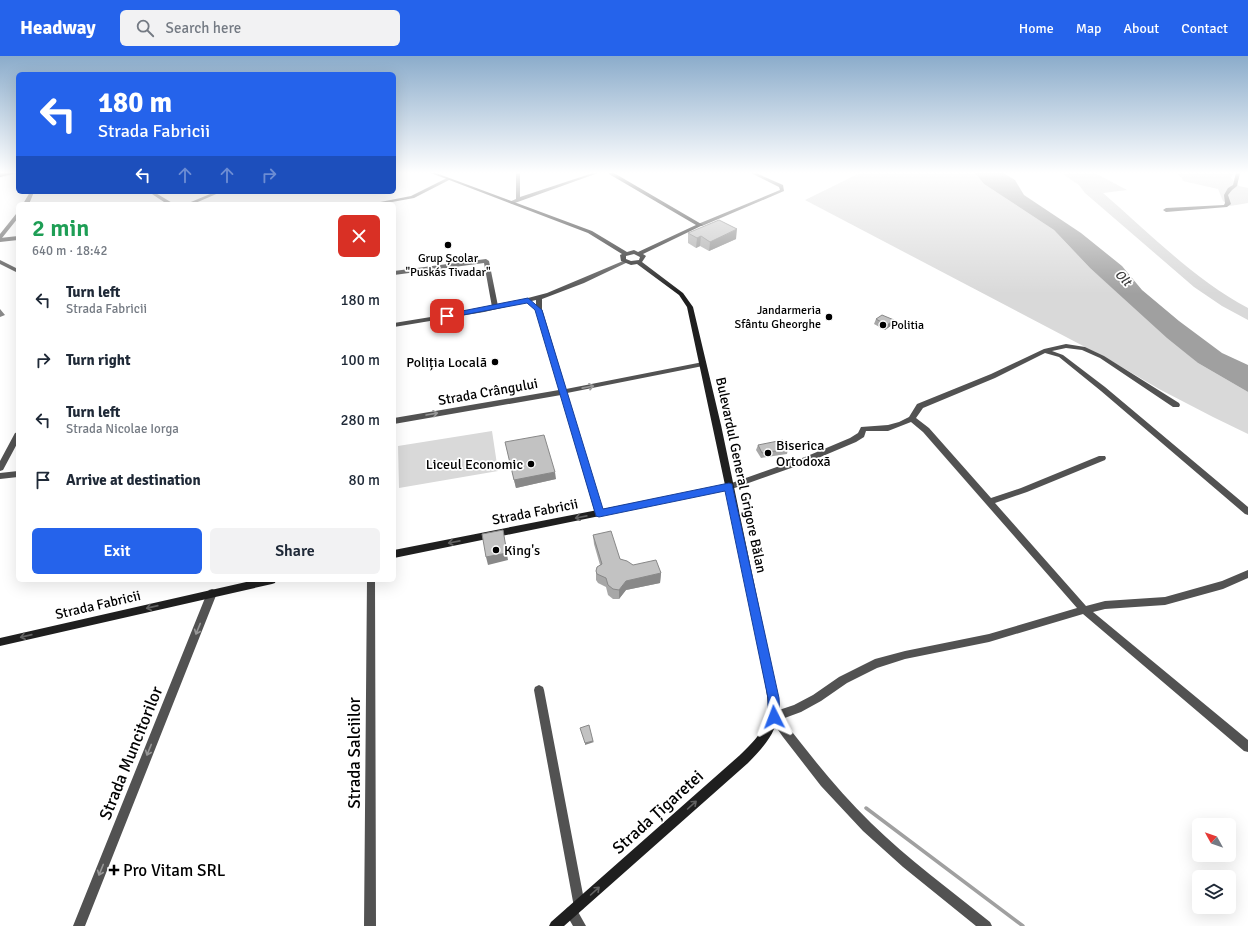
<!DOCTYPE html>
<meta charset="utf-8">
<style>
body{margin:0;font-family:Signika,sans-serif;background:#f2f2f3;color:#1f2937;height:100vh;display:flex;flex-direction:column;font-size:15px;white-space:nowrap}
*{box-sizing:border-box;margin:0}
p{font-size:13px;color:#747a83}
.icon{flex:none;width:22px;height:22px;fill:none;stroke:currentColor;stroke-width:2;stroke-linecap:round;stroke-linejoin:round}
.map{position:relative;flex:1;overflow:hidden}
.side{position:absolute;left:16px;top:146px;width:380px;height:380px;display:flex;flex-direction:column;background:#fff;border-radius:6px;box-shadow:0 4px 16px #0002}
.side>*{flex:none}
.guide{position:absolute;left:16px;top:16px;width:380px;height:122px;border-radius:6px;box-shadow:0 4px 16px #0002;background:#2563eb;color:#fff;overflow:hidden}
.needle{width:26px;rotate:310deg}
.tools{position:absolute;left:1192px;top:762px;display:grid;gap:8px}
.tools a{display:grid;place-items:center;width:44px;height:44px;border-radius:6px;background:#fff;box-shadow:0 4px 16px #0002;font-size:20px}
.pin{position:absolute;display:grid;place-items:center;width:34px;height:34px;color:#fff;margin:-17px;border-radius:8px;box-shadow:0 2px 6px #0006}
.me{position:absolute;width:44px;margin:-22px;rotate:357deg;stroke-linejoin:round;filter:drop-shadow(0 0 3px #0008)}
.turn{display:flex;align-items:center;gap:14px;height:84px;padding:0 16px;font-size:18px}
.turn .icon{width:52px;height:52px;stroke-width:2.5}
.turn b{display:block;font-size:28px;line-height:34px}
.lanes{display:flex;align-items:center;height:38px;padding:0 16px;background:#0003;justify-content:center;gap:20px;direction:ltr}
.lanes .off{opacity:.35}
.round{display:grid;place-items:center;flex:none;width:42px;height:42px;border-radius:6px;background:#f2f2f3}
.head{display:flex;align-items:center;justify-content:space-between;height:68px;padding:0 16px}
h1{font-size:24px;font-weight:600;line-height:30px;color:#1e9e55}
.primary-button{display:flex;gap:8px;margin-top:auto;padding:8px 16px}
.primary-button a{flex:1;height:46px;border-radius:6px;background:#2563eb;color:#fff;font-size:16px;font-weight:600;line-height:46px;text-align:center}
.primary-button a+a{background:#f2f2f3;color:#1f2937}
ul{padding:0;list-style:none}
li{display:flex;align-items:center;gap:12px;height:60px;padding:0 16px}
li div{flex:1}
li b{display:block;font-size:15px}
li em{font-style:normal}
header{display:flex;align-items:center;gap:24px;box-sizing:border-box;height:56px;padding:0 20px;background:#2563eb;color:#fff}
header strong{font-size:19px}
nav{display:flex;gap:22px;margin-inline-start:auto;font-size:14px}
.search{width:280px;height:36px;background:#f2f2f3;display:flex;align-items:center;gap:10px;box-sizing:border-box;padding:0 14px;border-radius:6px;color:#747a83;font-size:15px}
.map>svg:first-child{display:block}
.green{fill:#d9d9d9}
.water{fill:#a0a0a0}
.lines{fill:none;stroke-linecap:round;stroke-linejoin:round}
.stream{stroke:#a0a0a0;stroke-width:3.5}
.primary-casing{stroke:#dbdbdb;stroke-width:2}
.minor{fill:#525252;fill-rule:evenodd}
.tertiary{fill:#525252;fill-rule:evenodd}
.secondary{fill:#1f1f1f;fill-rule:evenodd}
.primary{fill:#000;fill-rule:evenodd}
.wall{fill:#a7a7a7}
.shaded-wall{fill:#888}
.building{fill:#c2c2c2;stroke:#888}
.oneway{stroke:#979797}
.oneway2{stroke:#626262}
.route{fill:#2563eb;stroke:#184099}
.poi-dot{fill:#000;stroke:#fff;stroke-width:1.5}
.labels{text-anchor:middle;dominant-baseline:central;stroke-width:3.5;stroke-linejoin:round;paint-order:stroke}
.far-poi-label{font-size:12px;fill:#000;stroke:#fff}
.far-water-label{font-size:13px;font-style:italic;fill:#414141;stroke:#fff}
.poi-label{font-size:14px;fill:#000;stroke:#fff;text-anchor:end}
.street-label{font-size:14px;fill:#000;stroke:#fff}
.near-street-label{font-size:17px;fill:#000;stroke:#fff}
.near-poi-label{font-size:17px;fill:#000;stroke:#fff;text-anchor:start}
</style>
<header>
<strong>Headway</strong>
<div class="search"><svg class="icon" aria-label="search" viewBox="0 0 24 24"><circle cx="10" cy="10" r="6"/><path d="M15 15l6 6"/></svg>Search here</div>
<nav><a>Home</a><a>Map</a><a>About</a><a>Contact</a></nav>
</header>
<div class="map">
<svg width="1248" height="870" viewBox="0 0 1248 870">
<rect width="100%" height="100%" fill="#fff"/>
<path class="green" d="M 860,117 L 975,117 L 984,128 L 1054,174 L 1090,212 L 1198,307 L 1248,336 L 1248,378 L 1213,361 L 1159,333 L 1108,303 L 805,144 Z
M 1061,117 L 1095,117 L 1127,134 L 1103,137 C 1148,176 1195,224 1248,252 L 1248,264 L 1222,250 L 1194,231 L 1085,137 L 1079,129 Z
M 1175,117 L 1233,117 L 1231,122 L 1239,130 L 1248,132 L 1248,147 L 1230,150 L 1223,145 L 1218,133 L 1183,125 L 1182,122 Z
M 492,375 L 498,415 L 399,432 L 398,390 Z"/>
<path class="water" d="M 975,117 L 1003,117 L 1015,124 L 1024,139 L 1081,177 L 1122,210 L 1142,234 L 1179,265 L 1222,297 L 1248,309 L 1248,336 L 1198,307 L 1167,282 L 1090,212 L 1054,174 L 984,128 Z"/>
<g class="lines">
<path class="stream" d="M 866,752 L 1023,870"/>
<g class="primary-casing">
<path id="primary" d="M 0,117 L 16,117 L 0,121 Z"/>
</g>
<path class="minor" d="M 516,117 L 520,117 L 520,141 L 593,117 L 598,117 L 512,148 L 509,146 L 516,143 Z
M 751,117 L 756,117 L 783,129 L 784,135 L 702,170 L 698,170 L 698,168 L 780,134 L 779,131 Z
M 1236,117 L 1240,117 L 1237,130 L 1232,134 L 1228,139 L 1231,148 L 1227,151 L 1166,156 L 1163,154 L 1166,152 L 1224,149 L 1225,147 L 1224,139 L 1228,132 L 1233,129 Z
M 447,122 L 451,123 L 414,142 L 381,148 L 370,148 L 411,140 Z
M 149,136 L 154,136 L 174,148 L 167,148 Z
M 215,136 L 221,136 L 193,148 L 186,148 Z
M 18,180 L 18,184 L 0,186 L 0,182 Z
M 486,203 L 489,205 L 498,250 L 547,237 L 623,205 L 628,206 L 584,227 L 542,243 L 542,253 L 566,333 L 703,306 L 706,308 L 703,310 L 567,337 L 603,457 L 602,459 L 596,459 L 595,457 L 561,339 L 394,368 L 394,362 L 559,334 L 536,253 L 536,244 L 484,256 L 394,271 L 394,267 L 492,251 L 484,207 L 394,219 L 394,215 Z
M 0,204 L 18,213 L 18,217 L 0,208 Z
M 1066,288 L 1085,291 L 1104,300 L 1179,347 L 1180,349 L 1179,351 L 1173,351 L 1100,302 L 1082,294 L 1066,292 L 1052,295 L 1063,299 L 1105,331 L 1248,451 L 1248,459 L 1245,458 L 1101,335 L 1059,301 L 1045,297 L 995,322 L 923,352 L 916,362 L 929,372 L 991,442 L 1021,432 L 1099,400 L 1105,400 L 1106,402 L 1105,404 L 1027,436 L 995,447 L 1086,550 L 1105,545 L 1165,541 L 1222,525 L 1248,514 L 1248,522 L 1223,533 L 1165,549 L 1105,553 L 1093,556 L 1248,684 L 1248,696 L 1244,695 L 1083,558 L 989,586 L 905,603 L 877,612 L 847,627 L 821,645 L 801,656 L 782,663 C 810,699 838,735 871,767 C 908,803 950,834 990,866 L 992,870 L 976,870 L 903,811 L 863,775 L 821,730 L 783,681 L 769,661 L 770,657 L 794,649 L 813,639 L 839,621 L 875,603 L 905,595 L 989,578 L 1077,552 L 923,376 L 911,366 L 888,375 L 866,375 L 864,381 L 856,386 L 811,405 L 729,434 L 725,431 L 726,429 L 805,401 L 850,382 L 858,377 L 861,371 L 888,369 L 899,366 L 909,361 L 917,348 L 991,318 L 1044,293 Z
M 18,376 L 18,386 L 3,414 L 0,415 L 0,405 L 15,377 Z
M 18,415 L 18,421 L 0,423 L 0,417 Z
M 367,524 L 375,524 L 376,870 L 364,870 Z
M 212,533 L 215,534 L 217,537 L 85,870 L 73,870 L 207,537 L 209,534 Z
M 539,629 L 543,631 L 544,634 L 585,849 L 583,853 L 579,855 L 577,854 L 586,870 L 573,870 L 565,856 L 567,852 L 571,850 L 574,851 L 534,634 L 535,631 Z"/>
<path class="tertiary" d="M 30,136 L 34,136 L 29,148 L 23,148 Z
M 18,157 L 18,162 L 2,182 L 0,183 L 0,178 L 16,158 Z"/>
<path class="secondary" d="M 431,117 L 436,117 L 592,175 L 627,196 L 634,194 L 638,196 L 696,169 L 609,118 L 609,117 L 614,117 L 703,169 L 643,198 L 646,200 L 642,206 L 683,237 L 693,251 L 721,369 L 775,627 C 783,667 775,679 748,707 L 564,870 L 549,870 L 551,866 L 740,699 C 767,672 772,666 765,627 L 727,434 L 394,502 L 394,494 L 725,429 L 687,251 L 679,239 L 637,208 L 631,209 L 621,205 L 620,199 L 622,198 L 588,177 ZM 634,198 L 640,201 L 639,204 L 631,205 L 626,203 L 626,200 Z
M 255,524 L 276,524 L 275,527 L 272,528 L 0,590 L 0,582 Z"/>
<use href="#primary" class="primary"/>
</g>
<path class="wall" d="M 688,177 L 736,183 L 709,195 L 700,190 L 696,192 L 688,187 Z
M 876,263 L 892,269 L 885,274 L 874,268 Z
M 505,386 L 556,423 L 516,432 Z
M 758,389 L 788,393 L 787,398 L 761,402 L 756,394 Z
M 593,479 L 620,503 L 633,509 L 661,517 L 660,527 L 626,534 L 619,543 L 613,543 L 608,539 L 606,531 L 598,527 L 596,524 L 596,515 L 600,509 L 594,488 Z"/>
<path class="shaded-wall" d="M 737,173 L 736,183 L 709,195 L 710,186 Z
M 701,180 L 700,190 L 696,192 L 697,182 Z
M 0,253 L 5,259 L 0,261 Z
M 894,264 L 892,269 L 885,274 L 887,269 Z
M 555,416 L 556,423 L 516,432 L 514,424 Z
M 503,474 L 508,504 L 488,509 L 486,501 Z
M 661,517 L 660,527 L 626,534 L 619,543 L 619,534 L 626,525 Z
M 593,685 L 594,686 L 585,689 L 585,687 Z"/>
<path class="building" d="M 719,164 L 737,173 L 710,186 L 701,180 L 697,182 L 688,177 Z
M 882,259 L 894,264 L 887,269 L 876,263 Z
M 544,379 L 555,416 L 514,424 L 505,386 Z
M 783,384 L 788,393 L 762,397 L 758,389 Z
M 503,474 L 507,497 L 486,501 L 482,478 Z
M 611,475 L 620,503 L 627,505 L 633,509 L 656,504 L 661,517 L 626,525 L 619,534 L 613,533 L 608,529 L 606,522 L 597,518 L 596,515 L 597,511 L 602,508 L 593,479 Z
M 589,669 L 593,685 L 585,687 L 580,672 Z"/>
<defs><path id="oneway-shaft" d="M-6 0H5M1.5-3L5.5 0L1.5 3" fill="none" stroke-width="1.6" stroke-linecap="round" stroke-linejoin="round"/></defs>
<g class="oneway">
<use href="#oneway-shaft" transform="translate(588 331) rotate(-11)"/>
<use href="#oneway-shaft" transform="translate(432 358) rotate(-10)"/>
<use href="#oneway-shaft" transform="translate(198 573) rotate(112)"/>
<use href="#oneway-shaft" transform="translate(149 694) rotate(112)"/>
<use href="#oneway-shaft" transform="translate(101 814) rotate(112)"/>
</g>
<g class="oneway2">
<use href="#oneway-shaft" transform="translate(581 461) rotate(169)"/>
<use href="#oneway-shaft" transform="translate(454 486) rotate(169)"/>
<use href="#oneway-shaft" transform="translate(152 551) rotate(167)"/>
<use href="#oneway-shaft" transform="translate(26 580) rotate(167)"/>
<use href="#oneway-shaft" transform="translate(692 749) rotate(-42)"/>
<use href="#oneway-shaft" transform="translate(595 835) rotate(-42)"/>
</g>
<linearGradient id="sky" x2="0" y2="1"><stop stop-color="#8baccb"/><stop offset="0.49" stop-color="#fff"/><stop offset="1" stop-color="#fff" stop-opacity="0"/></linearGradient>
<rect width="1248" height="238" fill="url(#sky)"/>
<path class="route" d="M 528,242 L 542,254 L 603,453 L 729,427 L 732,428 L 779,642 L 780,661 L 778,665 L 774,666 L 770,665 L 768,661 L 768,642 L 725,435 L 599,461 L 596,460 L 535,254 L 527,247 L 447,262 L 444,260 L 447,258 Z"/>
<g class="poi-dot">
<circle cx="448" cy="189" r="4"/>
<circle cx="829" cy="261" r="4"/>
<circle cx="883" cy="269" r="4"/>
<circle cx="495" cy="306" r="4"/>
<circle cx="768" cy="397" r="4"/>
<circle cx="531" cy="408" r="4"/>
<circle cx="496" cy="494" r="4"/>
<path d="M112 808h4v4h4v4h-4v4h-4v-4h-4v-4h4z"/>
</g>
<g class="labels">
<g class="far-poi-label">
<text x="448" y="202">Grup Școlar<tspan x="448" dy="14">"Puskás Tivadar"</tspan></text>
<text x="821" y="254" text-anchor="end">Jandarmeria<tspan x="821" dy="14">Sfântu Gheorghe</tspan></text>
<text x="891" y="269" text-anchor="start">Politia</text>
</g>
<g class="far-water-label">
<text transform="translate(1123 222) rotate(46)">Olt</text>
</g>
<g class="poi-label">
<text x="487" y="306">Poliția Locală</text>
<text x="776" y="389" text-anchor="start">Biserica<tspan x="776" dy="16">Ortodoxă</tspan></text>
<text x="523" y="408">Liceul Economic</text>
<text x="504" y="494" text-anchor="start">King's</text>
</g>
<g class="street-label">
<text transform="translate(488 336) rotate(-10)">Strada Crângului</text>
<text transform="translate(741 419) rotate(78)">Bulevardul General Grigore Bălan</text>
<text transform="translate(535 456) rotate(-11)">Strada Fabricii</text>
<text transform="translate(98 549) rotate(-13)">Strada Fabricii</text>
</g>
<g class="near-street-label">
<text transform="translate(131 697) rotate(-68)">Strada Muncitorilor</text>
<text transform="translate(354 697) rotate(-90)">Strada Salciilor</text>
<text transform="translate(658 756) rotate(-42)">Strada Țigaretei</text>
</g>
<g class="near-poi-label">
<text x="123" y="814">Pro Vitam SRL</text>
</g>
</g>
</svg>
<div class="tools">
<a><svg class="needle" viewBox="-14 -14 28 28"><path d="M0-13l5 13h-10z" fill="#e53935"/><path d="M0 13l5-13h-10z" fill="#747a83"/></svg></a>
<a><svg class="icon" aria-label="layers" viewBox="0 0 24 24"><path d="M12 4l9 5-9 5-9-5zM3 14l9 5 9-5"/></svg></a>
</div>
<div class="pin" style="left:447px;top:260px;background:#d93025"><svg class="icon" aria-label="arrive" viewBox="0 0 24 24"><path d="M6 21V4h12l-3 4 3 4H6"/></svg></div>
<svg class="me" style="left:774px;top:661px" viewBox="-20 -20 40 40"><path d="M0-17L14 15 0 8-14 15z" fill="#2563eb" stroke="#fff" stroke-width="4"/></svg>
<div class="guide">
<div class="turn"><svg class="icon" aria-label="left" viewBox="0 0 24 24"><path d="M17 20v-9H6M10 6l-5 5 5 5"/></svg><div><b>180 m</b>Strada Fabricii</div></div>
<div class="lanes"><svg class="icon" aria-label="left" viewBox="0 0 24 24"><path d="M17 20v-9H6M10 6l-5 5 5 5"/></svg><svg class="icon off" aria-label="ahead" viewBox="0 0 24 24"><path d="M12 20V5M6 11l6-6 6 6"/></svg><svg class="icon off" aria-label="ahead" viewBox="0 0 24 24"><path d="M12 20V5M6 11l6-6 6 6"/></svg><svg class="icon off" aria-label="right" viewBox="0 0 24 24"><path d="M7 20v-9h11M14 6l5 5-5 5"/></svg></div>
</div>
<section class="side">
<div class="head"><div><h1>2 min</h1><p>640 m · 18:42</p></div><a class="round" style="background:#d93025;color:#fff"><svg class="icon" aria-label="close" viewBox="0 0 24 24"><path d="M6 6l12 12M18 6L6 18"/></svg></a></div>
<ul>
<li><svg class="icon" aria-label="left" viewBox="0 0 24 24"><path d="M17 20v-9H6M10 6l-5 5 5 5"/></svg><div><b>Turn left</b><p>Strada Fabricii</p></div><em>180 m</em></li>
<li><svg class="icon" aria-label="right" viewBox="0 0 24 24"><path d="M7 20v-9h11M14 6l5 5-5 5"/></svg><div><b>Turn right</b></div><em>100 m</em></li>
<li><svg class="icon" aria-label="left" viewBox="0 0 24 24"><path d="M17 20v-9H6M10 6l-5 5 5 5"/></svg><div><b>Turn left</b><p>Strada Nicolae Iorga</p></div><em>280 m</em></li>
<li><svg class="icon" aria-label="arrive" viewBox="0 0 24 24"><path d="M6 21V4h12l-3 4 3 4H6"/></svg><div><b>Arrive at destination</b></div><em>80 m</em></li>
</ul>
<div class="primary-button"><a>Exit</a><a>Share</a></div>
</section>
</div>
